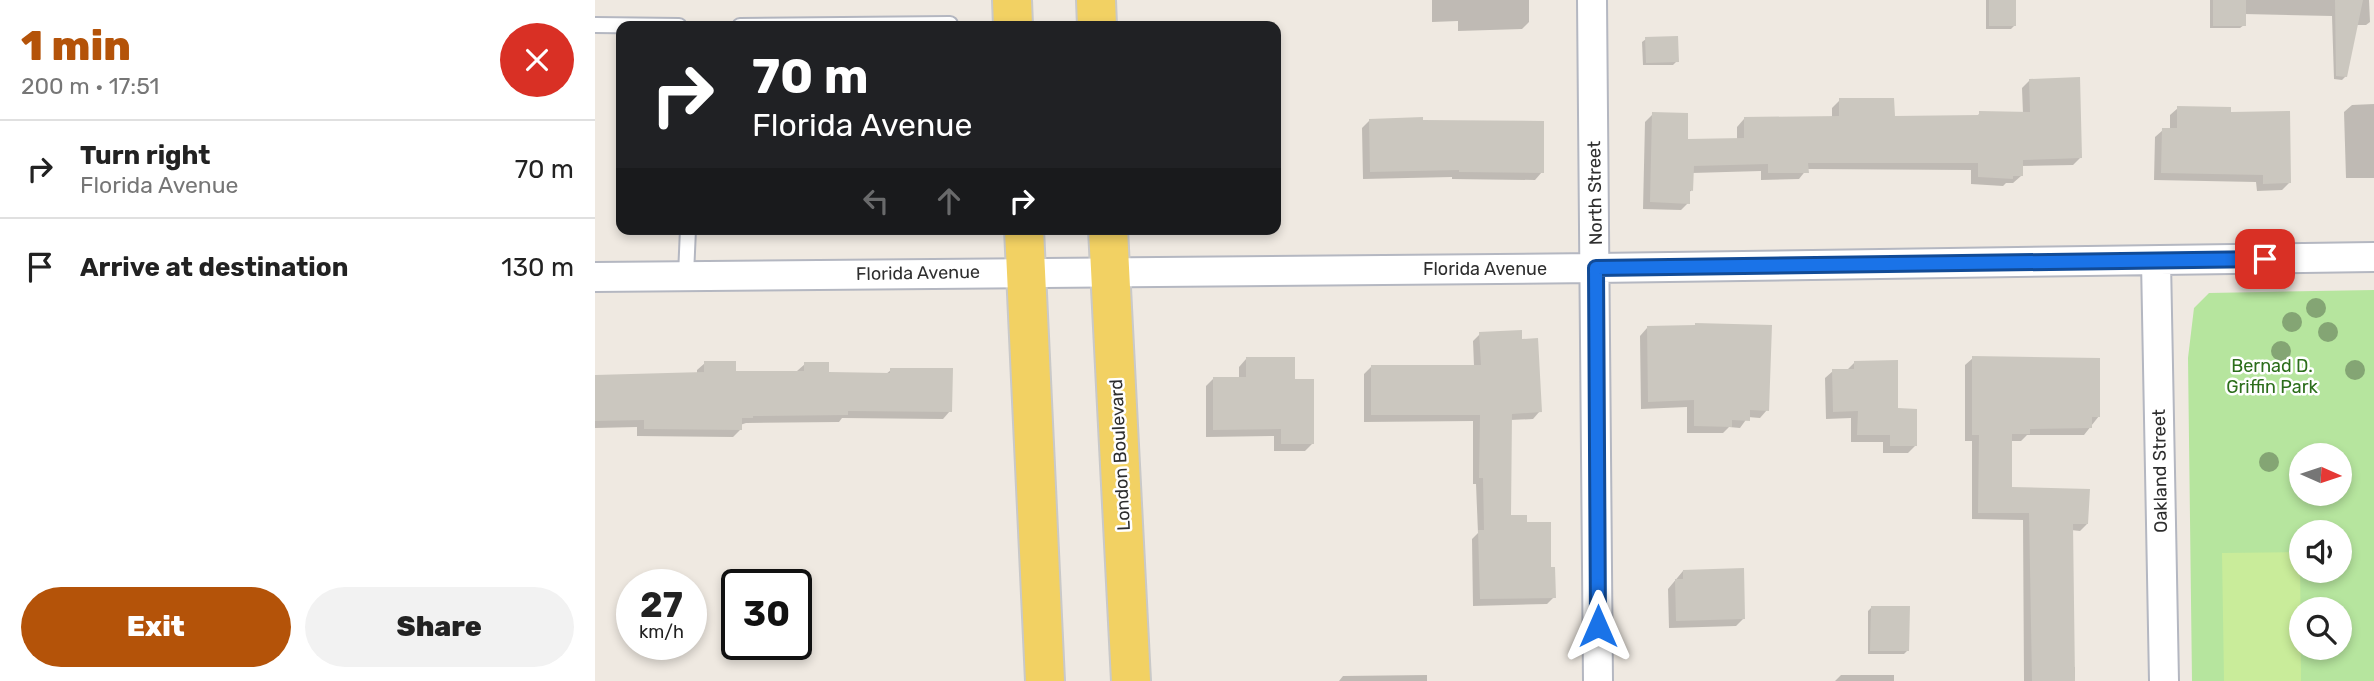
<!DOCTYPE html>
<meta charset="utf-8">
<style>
body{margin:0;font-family:Rubik,sans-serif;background:#f2f2f2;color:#222;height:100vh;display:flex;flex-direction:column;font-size:26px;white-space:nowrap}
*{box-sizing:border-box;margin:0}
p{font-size:23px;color:#767676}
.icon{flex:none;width:38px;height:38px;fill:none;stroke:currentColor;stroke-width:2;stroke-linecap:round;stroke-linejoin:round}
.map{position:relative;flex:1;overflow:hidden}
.drawer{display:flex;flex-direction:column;background:#fff;width:595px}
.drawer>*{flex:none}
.guide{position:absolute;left:21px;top:21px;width:665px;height:214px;border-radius:14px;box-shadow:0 4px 10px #0003;background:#202124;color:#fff;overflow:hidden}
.needle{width:46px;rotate:93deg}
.fabs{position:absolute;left:1694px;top:443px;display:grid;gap:14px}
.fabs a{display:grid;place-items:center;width:63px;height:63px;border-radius:50%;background:#fff;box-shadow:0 4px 10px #0003;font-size:35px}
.speed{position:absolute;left:21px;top:569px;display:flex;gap:14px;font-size:35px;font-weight:700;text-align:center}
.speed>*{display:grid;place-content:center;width:91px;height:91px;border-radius:50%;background:#fff;box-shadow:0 4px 10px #0003;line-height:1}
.speed small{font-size:18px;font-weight:400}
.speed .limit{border:4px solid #111;border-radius:10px;background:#fff;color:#111}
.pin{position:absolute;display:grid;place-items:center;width:60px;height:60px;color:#fff;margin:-30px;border-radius:14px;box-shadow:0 4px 10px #0006}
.me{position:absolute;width:77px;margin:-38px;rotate:0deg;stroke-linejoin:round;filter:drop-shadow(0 0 5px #0008)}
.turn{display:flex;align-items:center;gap:24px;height:147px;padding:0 21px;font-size:32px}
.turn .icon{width:91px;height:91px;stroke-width:2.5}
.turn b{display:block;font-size:49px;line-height:60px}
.lanes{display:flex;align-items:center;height:66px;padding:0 21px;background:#0003;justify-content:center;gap:35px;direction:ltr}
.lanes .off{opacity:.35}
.round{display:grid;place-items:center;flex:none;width:74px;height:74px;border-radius:37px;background:#f2f2f2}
.headline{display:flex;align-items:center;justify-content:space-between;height:119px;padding:0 21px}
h1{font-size:42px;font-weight:800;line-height:52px;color:#b45309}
.button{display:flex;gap:14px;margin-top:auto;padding:14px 21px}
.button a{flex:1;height:80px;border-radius:42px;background:#b45309;color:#fff;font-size:28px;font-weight:800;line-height:80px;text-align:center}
.button a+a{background:#f2f2f2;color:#222}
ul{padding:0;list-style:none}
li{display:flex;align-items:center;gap:21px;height:98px;padding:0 21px;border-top:2px solid #e0e0e0}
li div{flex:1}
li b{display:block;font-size:26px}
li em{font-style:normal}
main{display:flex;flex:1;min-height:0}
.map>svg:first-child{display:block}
.green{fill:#b6e59e;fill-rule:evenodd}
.pitch{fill:#c9ec9a}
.shadow{fill:#0003}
.building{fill:#cbc7bf}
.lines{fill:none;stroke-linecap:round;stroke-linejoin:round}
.lane-casing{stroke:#b4b7c1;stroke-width:18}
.street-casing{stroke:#b4b7c1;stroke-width:32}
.primary-casing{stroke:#c9c9c9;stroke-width:42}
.lane{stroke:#fff;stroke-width:14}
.street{stroke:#fff;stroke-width:28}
.primary{stroke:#f2d163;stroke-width:38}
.tree{fill:#84a574}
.route-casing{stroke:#114b97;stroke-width:18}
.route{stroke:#1a73e8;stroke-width:12}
.labels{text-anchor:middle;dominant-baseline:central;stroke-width:5;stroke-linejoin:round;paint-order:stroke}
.street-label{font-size:18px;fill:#2e2e2e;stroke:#fff}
.park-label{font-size:18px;fill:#2c6e1b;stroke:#fff}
</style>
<main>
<section class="drawer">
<div class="headline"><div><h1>1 min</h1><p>200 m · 17:51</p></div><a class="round" style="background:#d93025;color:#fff"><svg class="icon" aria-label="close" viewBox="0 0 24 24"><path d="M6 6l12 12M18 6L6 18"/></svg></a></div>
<ul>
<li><svg class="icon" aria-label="right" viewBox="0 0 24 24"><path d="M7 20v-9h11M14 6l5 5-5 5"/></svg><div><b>Turn right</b><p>Florida Avenue</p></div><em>70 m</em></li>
<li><svg class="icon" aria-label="arrive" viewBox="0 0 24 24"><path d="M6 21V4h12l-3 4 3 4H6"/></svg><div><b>Arrive at destination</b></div><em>130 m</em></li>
</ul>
<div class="button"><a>Exit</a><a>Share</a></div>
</section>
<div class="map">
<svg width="1779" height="681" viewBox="0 0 1779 681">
<rect width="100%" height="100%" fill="#efe9e1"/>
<path class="green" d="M 1779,290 L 1779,681 L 1597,681 L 1593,358 L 1599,308 L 1614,293 ZM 1706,455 L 1745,455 L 1745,494 L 1706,494 ZM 1706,532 L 1745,532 L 1745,570 L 1706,570 ZM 1706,609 L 1745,609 L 1745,648 L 1706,648 Z"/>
<path class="pitch" d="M 1705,552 L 1706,681 L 1629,681 L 1627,553 Z"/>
<path class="shadow" d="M 837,0 L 934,0 L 934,22 L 927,29 L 863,31 L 863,21 L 837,22 Z
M 1391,0 L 1420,0 L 1420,25 L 1416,29 L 1391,29 Z
M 1615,0 L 1774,0 L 1775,22 L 1771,25 L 1761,25 L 1751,76 L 1747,80 L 1739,79 L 1737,16 L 1649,14 L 1649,25 L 1645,28 L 1615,28 Z
M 1051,39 L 1082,61 L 1078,65 L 1048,65 L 1047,42 Z
M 1435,80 L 1485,158 L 1478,165 L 1426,166 L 1426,176 L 1418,183 L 1411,183 L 1408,186 L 1376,184 L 1376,170 L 1212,169 L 1204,179 L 1166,180 L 1166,171 L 1097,173 L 1097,190 L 1093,193 L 1093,203 L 1086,210 L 1048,209 L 1050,122 L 1058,114 L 1091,141 L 1142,140 L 1142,127 L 1149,119 L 1237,118 L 1237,108 L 1245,100 L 1298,117 L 1381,117 L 1385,113 L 1428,114 L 1427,88 Z
M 681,101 L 686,101 L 686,185 L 681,190 Z
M 1779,104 L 1779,178 L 1751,178 L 1749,112 L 1757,105 Z
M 1583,108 L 1634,114 L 1694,183 L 1687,190 L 1662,191 L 1661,182 L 1559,180 L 1560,137 L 1568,130 L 1575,130 L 1575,115 Z
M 775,120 L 826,122 L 947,172 L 940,180 L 857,179 L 857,177 L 768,179 L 767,128 Z
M 1052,328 L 1172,410 L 1165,418 L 1153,417 L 1145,428 L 1134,427 L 1128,433 L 1092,433 L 1092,407 L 1046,409 L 1045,336 Z
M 885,334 L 945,411 L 938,419 L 915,420 L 915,517 L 930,524 L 955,569 L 959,597 L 952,604 L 878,606 L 877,539 L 883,533 L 881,484 L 878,484 L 878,421 L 769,422 L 769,374 L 776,367 L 879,366 L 878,341 Z
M 1378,358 L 1504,416 L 1489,435 L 1432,435 L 1426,441 L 1415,441 L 1415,488 L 1492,524 L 1485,531 L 1476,530 L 1478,667 L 1480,667 L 1480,681 L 1429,681 L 1428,520 L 1377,519 L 1377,441 L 1370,441 L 1370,365 Z
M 651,359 L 698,381 L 718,443 L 710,451 L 679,451 L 679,436 L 611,437 L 611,386 L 619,378 L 644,378 L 644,367 Z
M 1260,362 L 1301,410 L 1321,445 L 1313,453 L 1288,453 L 1288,442 L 1256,442 L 1256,418 L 1231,419 L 1230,378 L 1238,371 L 1251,371 Z
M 110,363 L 139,373 L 202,371 L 210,364 L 233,374 L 291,374 L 296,370 L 355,411 L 348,419 L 247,418 L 244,422 L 151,423 L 145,425 L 145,430 L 138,437 L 42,436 L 42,427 L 0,428 L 0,376 L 102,374 L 102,370 Z
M 1088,571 L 1148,619 L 1141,626 L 1074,628 L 1073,589 Z
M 1276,608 L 1313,650 L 1309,654 L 1273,654 L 1273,611 Z
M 832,675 L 832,681 L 744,681 L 748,676 Z
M 1246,675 L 1299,675 L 1299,681 L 1240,681 Z"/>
<path class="building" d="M 1394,0 L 1421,0 L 1421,26 L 1394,26 Z
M 1618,0 L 1651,0 L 1651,26 L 1618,26 Z
M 1740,0 L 1768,0 L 1752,77 L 1741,76 Z
M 1083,36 L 1084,62 L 1051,63 L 1050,37 Z
M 1485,77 L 1487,158 L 1428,160 L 1428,176 L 1418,176 L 1418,179 L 1383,177 L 1383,163 L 1213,163 L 1214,173 L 1173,173 L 1173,164 L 1099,166 L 1098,191 L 1095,190 L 1095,204 L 1055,202 L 1057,112 L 1093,113 L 1093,139 L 1149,138 L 1149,117 L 1244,116 L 1244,98 L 1299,98 L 1300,116 L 1384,115 L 1384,111 L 1435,112 L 1434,79 Z
M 1582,106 L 1636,107 L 1636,112 L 1695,111 L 1696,183 L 1668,184 L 1668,175 L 1566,173 L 1567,128 L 1582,128 Z
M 828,117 L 828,120 L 949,121 L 949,173 L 864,172 L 864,170 L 775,172 L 774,119 Z
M 1100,323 L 1177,325 L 1174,411 L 1155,410 L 1155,421 L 1137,420 L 1137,427 L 1099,426 L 1099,400 L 1053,402 L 1052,326 L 1100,325 Z
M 927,330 L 927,339 L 943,338 L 947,412 L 917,414 L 916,515 L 932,515 L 932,522 L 956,522 L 956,567 L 960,567 L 961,598 L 885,599 L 883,530 L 889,530 L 888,478 L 884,478 L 885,415 L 776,415 L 776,365 L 886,365 L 884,332 Z
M 1377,356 L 1505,358 L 1505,417 L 1497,417 L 1497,428 L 1435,429 L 1435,434 L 1417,434 L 1417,487 L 1495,489 L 1493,524 L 1478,524 L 1480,681 L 1437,681 L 1434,513 L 1383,513 L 1384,435 L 1377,435 Z
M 651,357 L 700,357 L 700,379 L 719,379 L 719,444 L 686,444 L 686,429 L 618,430 L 618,377 L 651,377 Z
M 1303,360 L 1303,408 L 1322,409 L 1322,446 L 1295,446 L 1295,435 L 1262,435 L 1263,411 L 1238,412 L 1237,369 L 1259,369 L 1259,361 Z
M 109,361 L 141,361 L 141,371 L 209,371 L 209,362 L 234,362 L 234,372 L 295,373 L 295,368 L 358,368 L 357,412 L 253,411 L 253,415 L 158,416 L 158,418 L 147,418 L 147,430 L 49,429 L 49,420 L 0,421 L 0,375 L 109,372 Z
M 1149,568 L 1150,619 L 1081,621 L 1080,579 L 1088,579 L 1088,570 Z
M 1276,606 L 1315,606 L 1314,651 L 1275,651 Z"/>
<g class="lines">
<g class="lane-casing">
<path id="lane" d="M 0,25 L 84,26
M 145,26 L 355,24
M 91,275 L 93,229"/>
</g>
<g class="street-casing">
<path id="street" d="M 997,0 L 1003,681
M 1561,261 L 1569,681
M 0,277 L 1001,268 L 1779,257"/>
</g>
<g class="primary-casing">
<path id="primary" d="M 417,0 L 418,26
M 501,0 L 502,26
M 429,229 L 450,681
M 513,229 L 536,681"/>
</g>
<use href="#lane" class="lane"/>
<use href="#street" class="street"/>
<use href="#primary" class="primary"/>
</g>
<g class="tree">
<circle cx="1721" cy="308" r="10"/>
<circle cx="1697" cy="322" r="10"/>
<circle cx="1733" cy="332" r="10"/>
<circle cx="1686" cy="351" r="10"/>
<circle cx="1760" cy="370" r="10"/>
<circle cx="1674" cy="462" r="10"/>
</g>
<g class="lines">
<g class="route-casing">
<path id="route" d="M 1003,626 L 1001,268 L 1670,259"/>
</g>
<use href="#route" class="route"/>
</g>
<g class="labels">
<g class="street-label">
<text transform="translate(1000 193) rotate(-91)">North Street</text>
<text x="890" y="269">Florida Avenue</text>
<text transform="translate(323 273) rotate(-1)">Florida Avenue</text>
<text transform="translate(525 455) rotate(-93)">London Boulevard</text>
<text transform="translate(1565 471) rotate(-91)">Oakland Street</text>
</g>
<g class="park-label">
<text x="1677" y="366">Bernad D.<tspan x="1677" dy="21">Griffin Park</tspan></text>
</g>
</g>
</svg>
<div class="fabs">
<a><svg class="needle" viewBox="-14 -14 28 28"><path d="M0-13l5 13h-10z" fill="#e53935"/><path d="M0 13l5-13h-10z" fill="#767676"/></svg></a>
<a><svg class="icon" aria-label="sound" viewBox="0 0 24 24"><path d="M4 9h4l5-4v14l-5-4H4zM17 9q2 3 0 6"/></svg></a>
<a><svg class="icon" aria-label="search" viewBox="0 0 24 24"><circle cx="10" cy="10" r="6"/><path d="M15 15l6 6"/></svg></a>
</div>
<div class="speed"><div>27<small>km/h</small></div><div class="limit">30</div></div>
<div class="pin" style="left:1670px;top:259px;background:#d93025"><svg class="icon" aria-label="arrive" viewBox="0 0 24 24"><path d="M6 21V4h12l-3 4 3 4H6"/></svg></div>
<svg class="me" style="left:1003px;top:626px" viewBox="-20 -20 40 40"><path d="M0-17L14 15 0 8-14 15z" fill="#1a73e8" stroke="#fff" stroke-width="4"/></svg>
<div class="guide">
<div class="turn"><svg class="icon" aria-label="right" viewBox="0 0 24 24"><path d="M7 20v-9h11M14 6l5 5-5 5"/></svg><div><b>70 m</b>Florida Avenue</div></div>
<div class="lanes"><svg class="icon off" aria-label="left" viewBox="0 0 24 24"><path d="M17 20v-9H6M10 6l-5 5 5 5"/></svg><svg class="icon off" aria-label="ahead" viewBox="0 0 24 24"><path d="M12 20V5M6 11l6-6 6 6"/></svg><svg class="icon" aria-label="right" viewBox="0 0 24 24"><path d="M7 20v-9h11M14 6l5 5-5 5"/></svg></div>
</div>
</div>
</main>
